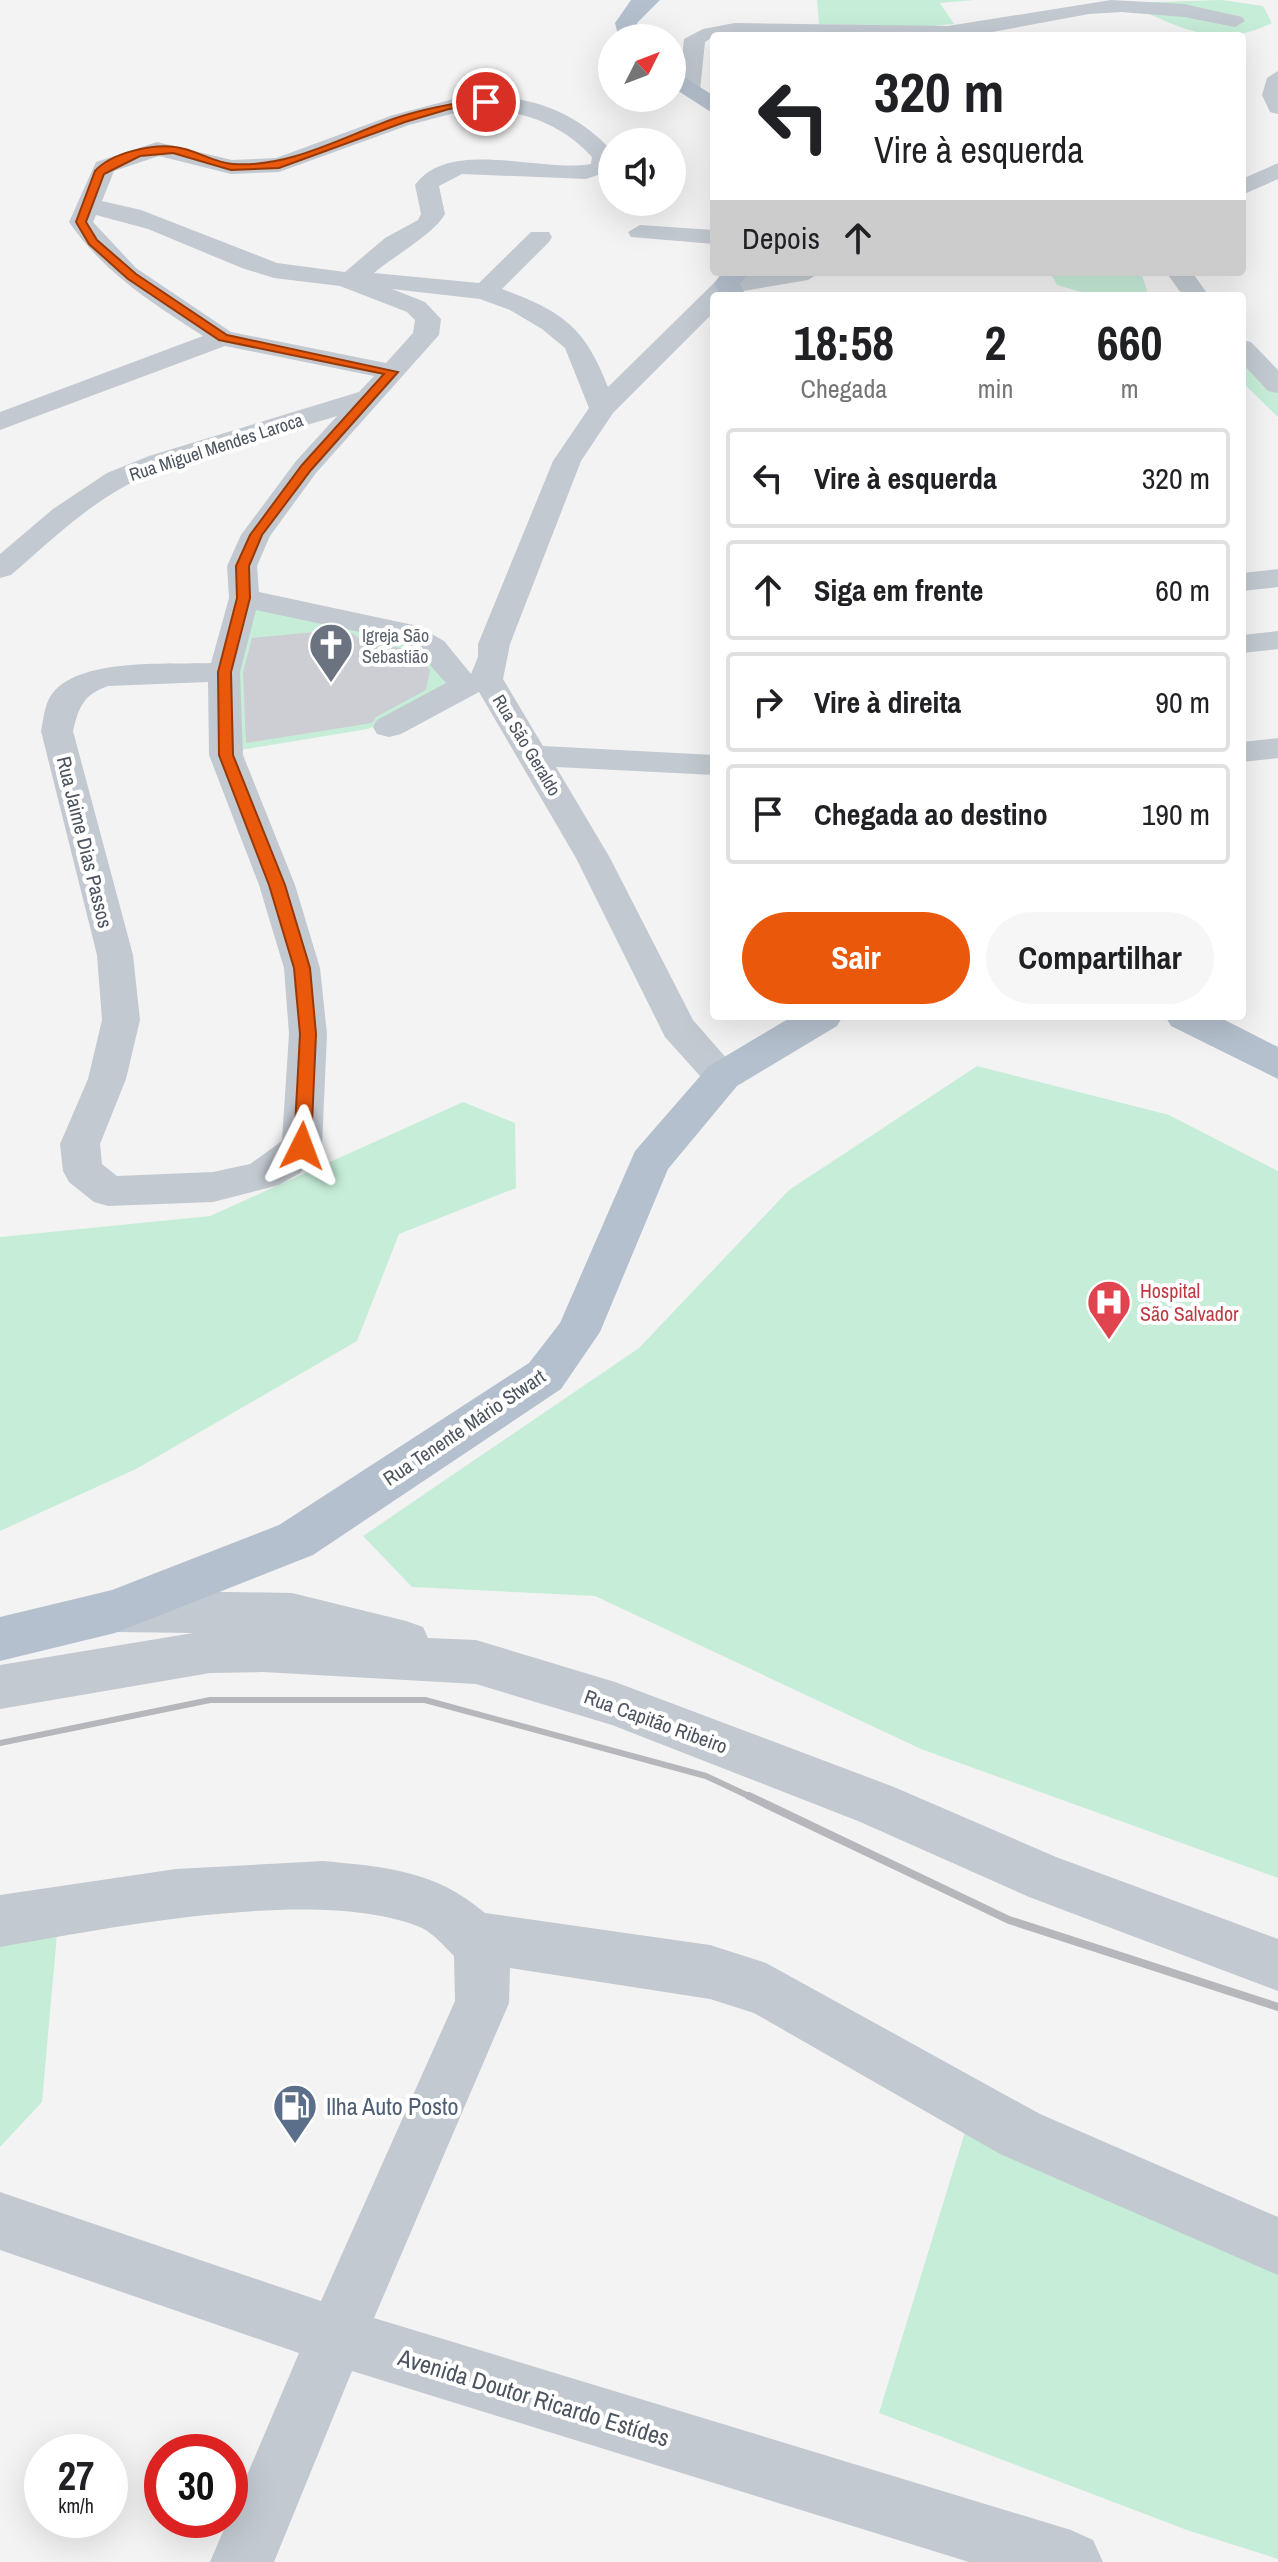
<!DOCTYPE html>
<html lang="pt">
<meta charset="utf-8">
<style>
body{margin:0;font-family:"Archivo Narrow",sans-serif;background:#f6f6f6;color:#202124;height:100vh;display:flex;flex-direction:column;font-size:30px;white-space:nowrap}
*{box-sizing:border-box;margin:0}
p{font-size:26px;color:#757577}
.icon{flex:none;width:44px;height:44px;fill:none;stroke:currentColor;stroke-width:2;stroke-linecap:round;stroke-linejoin:round}
.map{position:relative;flex:1;overflow:hidden}
.side{position:absolute;left:710px;top:292px;width:536px;height:728px;display:flex;flex-direction:column;background:#fff;border-radius:8px;box-shadow:0 8px 32px #0002}
.side>*{flex:none}
.guide{position:absolute;left:710px;top:32px;width:536px;height:244px;border-radius:8px;box-shadow:0 8px 32px #0002;background:#fff;color:#202124;overflow:hidden}
.needle{width:52px;rotate:48deg}
.fabs{position:absolute;left:598px;top:24px;display:grid;gap:16px}
.fabs a{display:grid;place-items:center;width:88px;height:88px;border-radius:50%;background:#fff;box-shadow:0 8px 32px #0002;font-size:40px}
.speed{position:absolute;left:24px;top:2434px;display:flex;gap:16px;font-size:40px;font-weight:700;text-align:center}
.speed>*{display:grid;place-content:center;width:104px;height:104px;border-radius:50%;background:#fff;box-shadow:0 8px 32px #0002;line-height:1}
.speed small{font-size:20px;font-weight:400}
.speed .limit{border:12px solid #d22;background:#fff;color:#111}
.pin{position:absolute;display:grid;place-items:center;width:68px;height:68px;color:#fff;margin:-34px;border:4px solid #fff;border-radius:50%;box-shadow:0 2px 8px #0007}
.me{position:absolute;width:88px;margin:-44px;rotate:3deg;stroke-linejoin:round;filter:drop-shadow(0 0 6px #0008)}
.turn{display:flex;align-items:center;gap:28px;height:168px;padding:0 32px;font-size:36px}
.turn .icon{width:104px;height:104px;stroke-width:2.5}
.turn b{display:block;font-size:56px;line-height:68px}
.then{display:flex;align-items:center;height:76px;padding:0 32px;background:#0003;gap:16px;font-size:30px}
.eta{display:flex;justify-content:space-evenly;align-items:center;height:136px;text-align:center}
.eta b{font-size:48px;font-weight:700;line-height:56px}
.action{display:flex;gap:16px;margin-top:auto;padding:16px 32px}
.action a{flex:1;height:92px;border-radius:48px;background:#ea580c;color:#fff;font-size:32px;font-weight:700;line-height:92px;text-align:center}
.action a+a{background:#f6f6f6;color:#202124}
ul{padding:0;list-style:none}
li{display:flex;align-items:center;gap:24px;height:100px;margin:0 16px 12px;padding:0 16px;border:4px solid #e0e0e0;border-radius:8px}
li div{flex:1}
li b{display:block;font-size:30px}
li em{font-style:normal}
.map>svg:first-child{display:block}
.green{fill:#c6edd8}
.building{fill:#cdced4}
.lines{fill:none;stroke-linecap:round;stroke-linejoin:round}
.minor{fill:#c2c9d0;fill-rule:evenodd}
.major{fill:#b5c0ce;fill-rule:evenodd}
.rail-far1{stroke:#b5b7bc;stroke-width:6}
.rail{stroke:#b5b7bc;stroke-width:8}
.route{fill:#ea580c;stroke:#983908;stroke-width:2}
.labels{text-anchor:middle;dominant-baseline:central;stroke-width:8;stroke-linejoin:round;paint-order:stroke}
.far-street-label{font-size:18px;fill:#4c545f;stroke:#fff}
.far-worship-label{font-size:18px;fill:#5b616d;stroke:#fff;text-anchor:start}
.street-label{font-size:20px;fill:#4c545f;stroke:#fff}
.health-label{font-size:20px;fill:#be3a42;stroke:#fff;text-anchor:start}
.near-service-label{font-size:24px;fill:#4e5e75;stroke:#fff;text-anchor:start}
.near-street-label{font-size:24px;fill:#4c545f;stroke:#fff}
</style>
<div class="map">
<svg width="1278" height="2562" viewBox="0 0 1278 2562">
<rect width="100%" height="100%" fill="#f4f3f3"/>
<path class="green" d="M 817,0 L 974,0 L 940,3 L 954,24 L 922,27 L 819,24 Z
M 1222,0 L 1263,6 L 1272,23 C 1215,51 1178,26 1125,3 Z
M 1050,272 L 1132,272 L 1142,275 L 1148,293 L 1188,296 L 1095,296 L 1057,285 Z
M 1242,357 L 1278,388 L 1278,417 L 1242,382 Z
M 250,608 L 405,636 L 441,669 L 448,688 L 368,729 L 234,751 L 229,690 Z
M 977,1066 L 1169,1115 L 1278,1171 L 1278,1878 L 921,1749 L 595,1596 L 412,1587 L 363,1536 L 639,1348 L 789,1190 Z
M 463,1102 L 515,1123 L 516,1188 L 399,1234 L 357,1341 L 136,1469 L 0,1531 L 0,1237 L 210,1216 Z
M 58,1923 L 42,2102 L 0,2147 L 0,1931 Z
M 968,2122 L 1278,2259 L 1278,2559 L 1187,2530 L 879,2413 Z"/>
<path class="building" d="M 337,630 L 352,633 L 363,641 L 405,649 L 419,657 L 430,670 L 426,690 L 376,717 L 372,723 L 246,743 L 243,672 L 252,638 Z"/>
<g class="lines">
<path class="minor" d="M 1111,0 L 1184,4 L 1242,17 L 1245,21 L 1235,27 L 1184,17 L 1121,12 L 1089,14 L 971,36 L 714,36 L 705,42 L 700,90 L 689,97 L 678,90 L 684,39 L 703,29 L 735,23 L 948,26 Z
M 1278,71 L 1278,114 L 1270,112 L 1262,95 L 1267,78 Z
M 469,95 C 526,95 573,108 612,151 L 612,170 L 586,179 L 462,174 L 439,186 L 445,214 C 435,233 394,256 374,273 L 479,283 L 531,232 L 549,232 L 552,237 L 549,242 L 502,289 C 562,311 585,327 608,387 L 718,279 L 757,272 L 821,272 L 808,280 L 714,296 L 714,312 L 613,413 L 581,461 L 510,644 L 503,679 L 543,746 L 714,755 L 714,775 L 556,767 L 610,858 L 693,1020 L 742,1076 L 737,1086 L 723,1090 L 709,1086 L 665,1037 L 576,858 L 479,692 L 401,734 L 389,737 L 377,734 L 373,727 L 377,720 L 446,683 L 421,655 L 397,640 L 256,610 L 240,672 L 243,755 L 295,885 L 320,968 L 327,1034 L 322,1146 L 300,1173 L 279,1185 L 213,1202 L 108,1206 L 94,1202 L 69,1182 L 63,1171 L 60,1144 L 88,1079 L 102,1020 L 97,955 L 41,731 C 43,722 44,710 48,701 C 68,656 169,665 211,663 L 229,598 L 227,566 L 241,535 L 296,461 L 337,416 C 274,436 183,455 127,485 C 84,508 47,544 11,575 L 0,578 L 0,554 L 53,509 L 107,473 L 149,456 L 359,392 L 374,376 L 225,346 L 0,430 L 0,412 L 203,336 C 152,303 104,273 69,222 L 96,162 L 157,142 L 232,160 L 276,158 L 393,115 ZM 470,109 C 518,109 559,121 592,157 L 591,164 C 541,173 449,137 415,185 L 421,214 L 418,220 L 385,238 L 345,272 L 277,263 L 141,210 L 102,201 L 114,171 L 159,156 L 231,174 L 279,172 L 409,125 ZM 96,215 L 148,229 L 242,268 L 274,278 L 340,286 L 407,312 L 415,320 L 413,333 L 386,363 L 231,332 L 136,268 L 93,222 ZM 392,289 L 480,299 L 510,310 L 542,329 L 565,348 L 589,408 L 553,461 L 478,644 L 478,657 L 471,674 L 444,641 L 418,626 L 259,592 L 257,566 L 270,536 L 316,473 L 439,335 L 441,319 L 425,302 ZM 208,682 L 209,755 L 259,885 L 284,968 L 289,1034 L 282,1141 L 250,1164 L 213,1172 L 117,1176 L 102,1164 L 100,1144 L 126,1079 L 140,1020 L 133,955 L 73,731 C 79,707 83,695 108,686 Z
M 1278,163 L 1278,179 L 1242,195 L 1242,179 Z
M 640,225 L 714,230 L 714,244 L 631,237 L 628,232 Z
M 1166,272 L 1192,272 L 1209,296 L 1183,296 Z
M 1242,340 L 1251,342 L 1278,370 L 1278,393 L 1268,391 L 1242,363 Z
M 1278,569 L 1278,587 L 1242,591 L 1242,573 Z
M 1278,631 L 1278,649 L 1242,653 L 1242,635 Z
M 1278,738 L 1278,758 L 1242,762 L 1242,742 Z
M 115,1590 L 292,1593 L 406,1621 L 423,1627 L 428,1638 L 476,1640 L 615,1682 L 894,1787 L 1056,1857 L 1278,1939 L 1278,1991 L 1029,1897 L 858,1821 L 612,1725 L 476,1684 L 263,1672 L 210,1673 L 0,1709 L 0,1665 L 193,1633 L 115,1632 L 98,1626 L 91,1611 L 98,1596 Z
M 323,1861 C 385,1867 435,1870 485,1913 L 710,1945 L 766,1963 L 1040,2114 L 1278,2217 L 1278,2275 L 1000,2154 L 754,2013 L 710,1999 L 510,1968 L 509,2003 L 374,2318 L 1071,2530 L 1093,2540 L 1103,2562 L 969,2562 L 352,2371 L 274,2562 L 210,2562 L 299,2353 L 0,2250 L 0,2192 L 321,2301 L 455,2001 L 454,1956 C 445,1947 434,1934 422,1928 C 322,1885 108,1928 0,1947 L 0,1895 L 176,1869 Z"/>
<path class="major" d="M 631,0 L 660,0 L 637,23 L 641,38 L 619,38 L 615,23 Z
M 672,69 L 714,96 L 714,114 L 672,87 Z
M 722,272 L 749,272 L 740,284 L 746,296 L 720,296 L 714,284 Z
M 793,1016 L 843,1016 L 837,1026 L 737,1086 L 668,1169 L 600,1332 L 561,1389 L 313,1555 L 115,1633 L 0,1661 L 0,1617 L 112,1590 L 279,1525 L 529,1363 L 560,1323 L 635,1151 L 709,1066 Z
M 1165,1016 L 1217,1016 L 1278,1047 L 1278,1079 L 1171,1026 Z"/>
<path class="rail-far1" d="M 0,1743 L 210,1700 L 425,1700 L 706,1776 L 753,1798"/>
<path class="rail" d="M 749,1796 L 1009,1920 L 1278,2007"/>
</g>
<path class="route" d="M 486,99 L 489,104 L 449,109 L 405,122 L 279,168 L 231,170 L 173,153 L 140,156 L 104,174 L 86,222 L 97,240 L 136,274 L 227,335 L 398,372 L 311,470 L 262,535 L 249,566 L 250,598 L 231,672 L 233,755 L 285,885 L 310,968 L 316,1034 L 311,1146 L 302,1152 L 294,1146 L 300,1034 L 294,968 L 269,885 L 219,755 L 218,672 L 237,598 L 236,566 L 250,535 L 302,465 L 384,374 L 219,340 L 128,279 L 89,244 L 76,222 L 95,171 C 111,153 151,144 175,147 C 195,149 213,163 233,164 C 290,168 344,136 396,118 C 426,108 455,103 486,99 Z"/>
<defs>
<g id="church-pin" transform="scale(2.3)"><path d="M0 17L-7.5 6A9.5 9.5 0 1 1 7.5 6Z" fill="#6b7280" stroke="#fff"/><path d="M-1.2-6h2.4v3.5h3.3v2.4h-3.3V6h-2.4V-.1h-3.3v-2.4h3.3Z" fill="#fff"/></g>
<g id="hospital-pin" transform="scale(2.3)"><path d="M0 17L-7.5 6A9.5 9.5 0 1 1 7.5 6Z" fill="#e0444e" stroke="#fff"/><path d="M-5-5h3v3.5h4V-5h3V5h-3V1.5h-4V5h-3Z" fill="#fff"/></g>
<g id="fuel-pin" transform="scale(2.3)"><path d="M0 17L-7.5 6A9.5 9.5 0 1 1 7.5 6Z" fill="#5c6f8a" stroke="#fff"/><path d="M-5.5-6h7V0h2V4h1.3V-2.5L3-4.5l.8-.8L6-3V5H2.5V1h-1V6h-7ZM-4.2-4.7v3.2H.2V-4.7Z" fill="#fff"/></g>
</defs>
<g fill-rule="evenodd">
<use href="#church-pin" x="331" y="645"/>
<use href="#hospital-pin" x="1109" y="1302"/>
<use href="#fuel-pin" x="295" y="2106"/>
</g>
<g class="labels">
<g class="far-street-label">
<text transform="translate(216 447) rotate(-18)">Rua Miguel Mendes Laroca</text>
<text transform="translate(527 745) rotate(59)">Rua São Geraldo</text>
</g>
<g class="far-worship-label">
<text x="362" y="635">Igreja São<tspan x="362" dy="21">Sebastião</tspan></text>
</g>
<g class="street-label">
<text transform="translate(85 842) rotate(76)">Rua Jaime Dias Passos</text>
<text transform="translate(464 1427) rotate(-34)">Rua Tenente Mário Stwart</text>
<text transform="translate(656 1721) rotate(20)">Rua Capitão Ribeiro</text>
</g>
<g class="health-label">
<text x="1140" y="1290">Hospital<tspan x="1140" dy="23">São Salvador</tspan></text>
</g>
<g class="near-service-label">
<text x="326" y="2106">Ilha Auto Posto</text>
</g>
<g class="near-street-label">
<text transform="translate(534 2397) rotate(17)">Avenida Doutor Ricardo Estídes</text>
</g>
</g>
</svg>
<div class="fabs">
<a><svg class="needle" viewBox="-14 -14 28 28"><path d="M0-13l5 13h-10z" fill="#e53935"/><path d="M0 13l5-13h-10z" fill="#757577"/></svg></a>
<a><svg class="icon" aria-label="sound" viewBox="0 0 24 24"><path d="M4 9h4l5-4v14l-5-4H4zM17 9q2 3 0 6"/></svg></a>
</div>
<div class="speed"><div>27<small>km/h</small></div><div class="limit">30</div></div>
<div class="pin" style="left:486px;top:102px;background:#d93025"><svg class="icon" aria-label="arrive" viewBox="0 0 24 24"><path d="M6 21V4h12l-3 4 3 4H6"/></svg></div>
<svg class="me" style="left:302px;top:1146px" viewBox="-20 -20 40 40"><path d="M0-17L14 15 0 8-14 15z" fill="#ea580c" stroke="#fff" stroke-width="4"/></svg>
<div class="guide">
<div class="turn"><svg class="icon" aria-label="left" viewBox="0 0 24 24"><path d="M17 20v-9H6M10 6l-5 5 5 5"/></svg><div><b>320 m</b>Vire à esquerda</div></div>
<div class="then">Depois<svg class="icon" aria-label="ahead" viewBox="0 0 24 24"><path d="M12 20V5M6 11l6-6 6 6"/></svg></div>
</div>
<section class="side">
<div class="eta">
<div><b>18:58</b><p>Chegada</p></div>
<div><b>2</b><p>min</p></div>
<div><b>660</b><p>m</p></div>
</div>
<ul>
<li><svg class="icon" aria-label="left" viewBox="0 0 24 24"><path d="M17 20v-9H6M10 6l-5 5 5 5"/></svg><div><b>Vire à esquerda</b></div><em>320 m</em></li>
<li><svg class="icon" aria-label="ahead" viewBox="0 0 24 24"><path d="M12 20V5M6 11l6-6 6 6"/></svg><div><b>Siga em frente</b></div><em>60 m</em></li>
<li><svg class="icon" aria-label="right" viewBox="0 0 24 24"><path d="M7 20v-9h11M14 6l5 5-5 5"/></svg><div><b>Vire à direita</b></div><em>90 m</em></li>
<li><svg class="icon" aria-label="arrive" viewBox="0 0 24 24"><path d="M6 21V4h12l-3 4 3 4H6"/></svg><div><b>Chegada ao destino</b></div><em>190 m</em></li>
</ul>
<div class="action"><a>Sair</a><a>Compartilhar</a></div>
</section>
</div>
